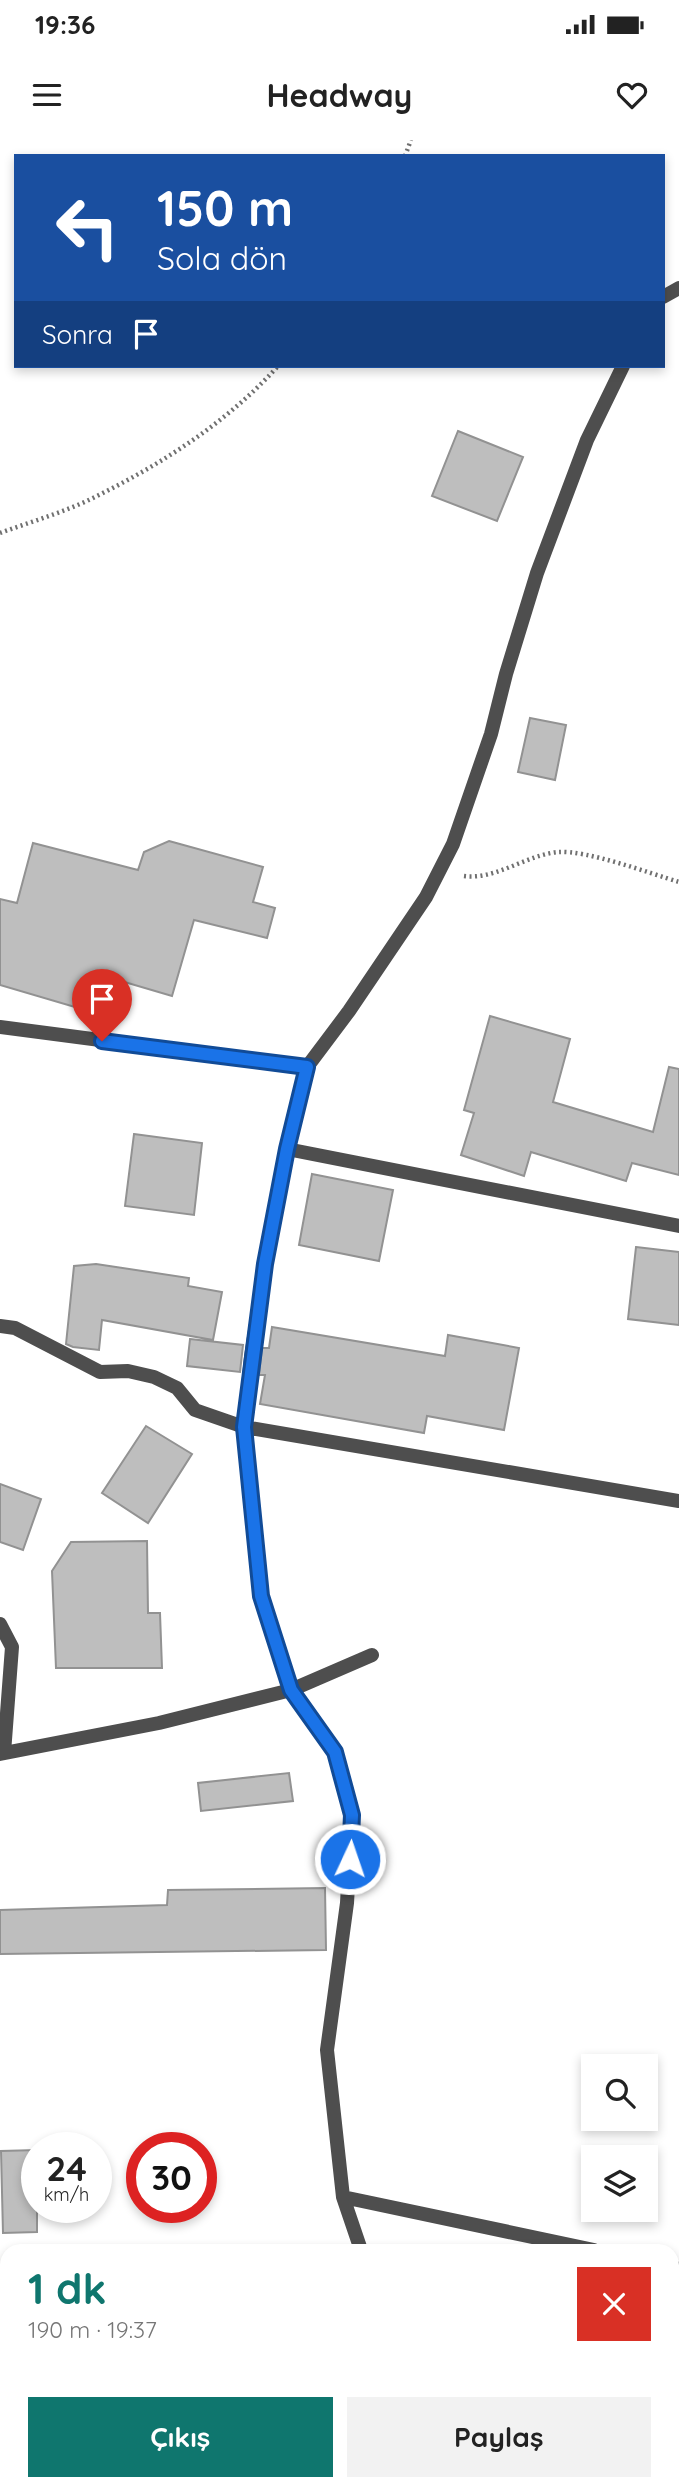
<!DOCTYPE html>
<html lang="tr">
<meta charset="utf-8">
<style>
body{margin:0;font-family:Quicksand,sans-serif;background:#f2f2f2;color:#222;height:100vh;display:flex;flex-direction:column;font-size:26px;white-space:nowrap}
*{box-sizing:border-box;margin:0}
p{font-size:23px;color:#767676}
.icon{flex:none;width:38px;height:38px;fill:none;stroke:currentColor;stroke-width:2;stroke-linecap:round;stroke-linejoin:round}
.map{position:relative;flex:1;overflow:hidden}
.drawer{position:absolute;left:0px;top:2104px;width:679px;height:247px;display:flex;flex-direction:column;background:#fff;border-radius:21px 21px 0 0;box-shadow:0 4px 10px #0003}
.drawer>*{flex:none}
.guide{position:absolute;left:14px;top:14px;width:651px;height:214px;border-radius:0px;box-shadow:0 4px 10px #0003;background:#1a4fa0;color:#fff;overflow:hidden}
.buttons{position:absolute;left:581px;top:1914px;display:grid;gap:14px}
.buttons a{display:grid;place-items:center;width:77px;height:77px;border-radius:0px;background:#fff;box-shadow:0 4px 10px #0003;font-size:35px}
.speed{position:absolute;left:21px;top:1992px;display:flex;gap:14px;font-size:35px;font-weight:700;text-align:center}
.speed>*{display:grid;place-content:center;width:91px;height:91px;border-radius:50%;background:#fff;box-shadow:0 4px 10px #0003;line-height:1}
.speed small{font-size:18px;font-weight:400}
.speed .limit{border:10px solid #d22;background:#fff;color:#111}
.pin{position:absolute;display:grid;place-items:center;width:60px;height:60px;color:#fff;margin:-72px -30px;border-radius:50% 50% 50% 0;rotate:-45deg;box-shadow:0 0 7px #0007}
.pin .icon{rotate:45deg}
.me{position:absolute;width:77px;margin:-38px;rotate:3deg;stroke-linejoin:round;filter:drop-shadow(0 0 5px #0008)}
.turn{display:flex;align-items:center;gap:24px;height:147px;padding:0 28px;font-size:32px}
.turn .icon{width:91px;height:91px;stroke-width:2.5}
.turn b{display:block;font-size:49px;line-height:60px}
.then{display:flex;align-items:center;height:66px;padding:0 28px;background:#0003;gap:14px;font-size:26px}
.round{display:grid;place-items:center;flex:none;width:74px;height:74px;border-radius:0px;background:#f2f2f2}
.overview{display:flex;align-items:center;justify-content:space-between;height:119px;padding:0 28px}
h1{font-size:42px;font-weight:700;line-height:52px;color:#0f766e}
.action{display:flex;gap:14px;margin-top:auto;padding:14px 28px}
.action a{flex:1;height:80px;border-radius:0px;background:#0f766e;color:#fff;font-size:28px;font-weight:700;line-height:80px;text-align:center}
.action a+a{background:#f2f2f2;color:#222}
.status{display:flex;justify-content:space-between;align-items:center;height:49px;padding:0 35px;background:#fff;direction:ltr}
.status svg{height:19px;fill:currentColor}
header{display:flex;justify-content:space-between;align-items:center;height:91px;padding:0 28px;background:#fff;font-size:32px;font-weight:700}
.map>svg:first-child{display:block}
.building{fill:#bebebe;stroke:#929292;stroke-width:2}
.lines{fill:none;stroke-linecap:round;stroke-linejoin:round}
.highway-casing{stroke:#dbdbdb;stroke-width:24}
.path{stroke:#707070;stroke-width:4.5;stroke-dasharray:2 3.5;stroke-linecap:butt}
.street{stroke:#4e4e4e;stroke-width:14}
.highway{stroke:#000;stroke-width:21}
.route-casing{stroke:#114b97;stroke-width:18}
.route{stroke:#1a73e8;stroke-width:12}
</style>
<div class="status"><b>19:36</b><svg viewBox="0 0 49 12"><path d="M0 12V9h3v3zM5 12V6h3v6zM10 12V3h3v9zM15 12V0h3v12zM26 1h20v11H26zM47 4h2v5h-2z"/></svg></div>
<header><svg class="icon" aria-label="menu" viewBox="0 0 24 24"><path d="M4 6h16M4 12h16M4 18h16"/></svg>Headway<svg class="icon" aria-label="heart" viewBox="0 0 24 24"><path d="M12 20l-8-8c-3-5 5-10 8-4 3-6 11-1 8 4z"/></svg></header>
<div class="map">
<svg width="679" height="2349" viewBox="0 0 679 2349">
<rect width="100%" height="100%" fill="#fff"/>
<path class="building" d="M 458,291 L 523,317 L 497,381 L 432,356 Z
M 530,578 L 566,585 L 555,640 L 518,632 Z
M 169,701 L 263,727 L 253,762 L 275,768 L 267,798 L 194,780 L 172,856 L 94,833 L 85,870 L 0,845 L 0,759 L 17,763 L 33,703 L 138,730 L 144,712 Z
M 490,876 L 570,899 L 553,962 L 653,992 L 669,927 L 679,929 L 679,1035 L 632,1023 L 626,1041 L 531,1012 L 524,1036 L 461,1015 L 474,973 L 464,970 Z
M 134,994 L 202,1003 L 194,1075 L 125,1066 Z
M 312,1034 L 393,1050 L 379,1121 L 299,1105 Z
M 636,1107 L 679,1112 L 679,1185 L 628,1179 Z
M 96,1124 L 189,1138 L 188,1146 L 222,1152 L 213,1200 L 102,1180 L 99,1210 L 73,1207 L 66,1204 L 74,1126 Z
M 272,1187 L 445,1216 L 448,1195 L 519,1208 L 504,1290 L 427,1276 L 424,1293 L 260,1264 L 265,1235 L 259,1235 L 262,1208 L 269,1208 Z
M 190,1199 L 243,1205 L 240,1232 L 187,1226 Z
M 146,1286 L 192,1314 L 148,1383 L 102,1353 Z
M 0,1344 L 41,1359 L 23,1410 L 0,1402 Z
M 147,1401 L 148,1473 L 160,1473 L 162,1528 L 56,1528 L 52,1431 L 71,1402 Z
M 289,1633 L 293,1661 L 201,1671 L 198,1643 Z
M 325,1748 L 326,1810 L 0,1814 L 0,1770 L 167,1765 L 168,1750 Z
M 37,2010 L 37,2092 L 3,2093 L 1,2011 Z"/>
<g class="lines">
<g class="highway-casing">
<path id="highway" d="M 0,2287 L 7,2287
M 672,2295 L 679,2295
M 564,2343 L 668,2349
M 0,2345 L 17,2343"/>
</g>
<path class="path" d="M 405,16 L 411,0
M 0,393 C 30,382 62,373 91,359 C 160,325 227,283 278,226
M 464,736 C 496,740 526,715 558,712 C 587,710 649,733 679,742"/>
<path class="street" d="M 663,157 L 679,148
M 0,887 L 307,927
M 287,1009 L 679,1086
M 0,1186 L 15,1188 L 100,1232 L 128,1231 L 154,1237 L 177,1248 L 195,1270 L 244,1287 L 679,1361
M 0,1484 L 12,1507 L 4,1613
M 0,1614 L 159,1583 L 291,1550 L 372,1515
M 343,2057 L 594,2110
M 361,2110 L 343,2057 L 327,1910 L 347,1763 L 352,1675 L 335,1612 L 291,1550 L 261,1456 L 244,1287 L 251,1217 L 265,1124 L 287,1009 L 307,927 L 349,871 L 426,757 L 453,704 L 491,594 L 506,534 L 537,433 L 587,300 L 623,226
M 672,2127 L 679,2129"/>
<use href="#highway" class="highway"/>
</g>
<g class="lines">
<g class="route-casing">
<path id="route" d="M 102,901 L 307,927 L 287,1009 L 265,1124 L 244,1287 L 261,1456 L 291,1550 L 335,1612 L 352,1675 L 350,1719"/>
</g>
<use href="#route" class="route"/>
</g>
</svg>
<div class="buttons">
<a><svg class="icon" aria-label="search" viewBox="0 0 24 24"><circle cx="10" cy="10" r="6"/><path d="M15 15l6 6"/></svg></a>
<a><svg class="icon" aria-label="layers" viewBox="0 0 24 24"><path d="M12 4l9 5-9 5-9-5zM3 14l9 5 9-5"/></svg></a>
</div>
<div class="speed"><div>24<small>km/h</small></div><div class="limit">30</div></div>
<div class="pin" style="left:102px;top:901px;background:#d93025"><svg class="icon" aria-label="arrive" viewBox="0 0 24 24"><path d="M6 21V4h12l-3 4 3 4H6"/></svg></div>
<svg class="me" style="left:350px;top:1719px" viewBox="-20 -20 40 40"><circle r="17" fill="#1a73e8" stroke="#fff" stroke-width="3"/><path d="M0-11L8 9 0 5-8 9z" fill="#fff"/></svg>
<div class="guide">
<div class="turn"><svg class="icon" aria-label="left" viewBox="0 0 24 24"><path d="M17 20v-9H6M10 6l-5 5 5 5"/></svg><div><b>150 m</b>Sola dön</div></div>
<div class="then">Sonra<svg class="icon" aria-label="arrive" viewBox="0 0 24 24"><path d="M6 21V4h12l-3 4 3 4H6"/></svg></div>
</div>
<section class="drawer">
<div class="overview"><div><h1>1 dk</h1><p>190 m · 19:37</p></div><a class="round" style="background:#d93025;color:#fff"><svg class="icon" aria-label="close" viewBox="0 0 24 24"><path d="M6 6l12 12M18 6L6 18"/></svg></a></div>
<div class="action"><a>Çıkış</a><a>Paylaş</a></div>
</section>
</div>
